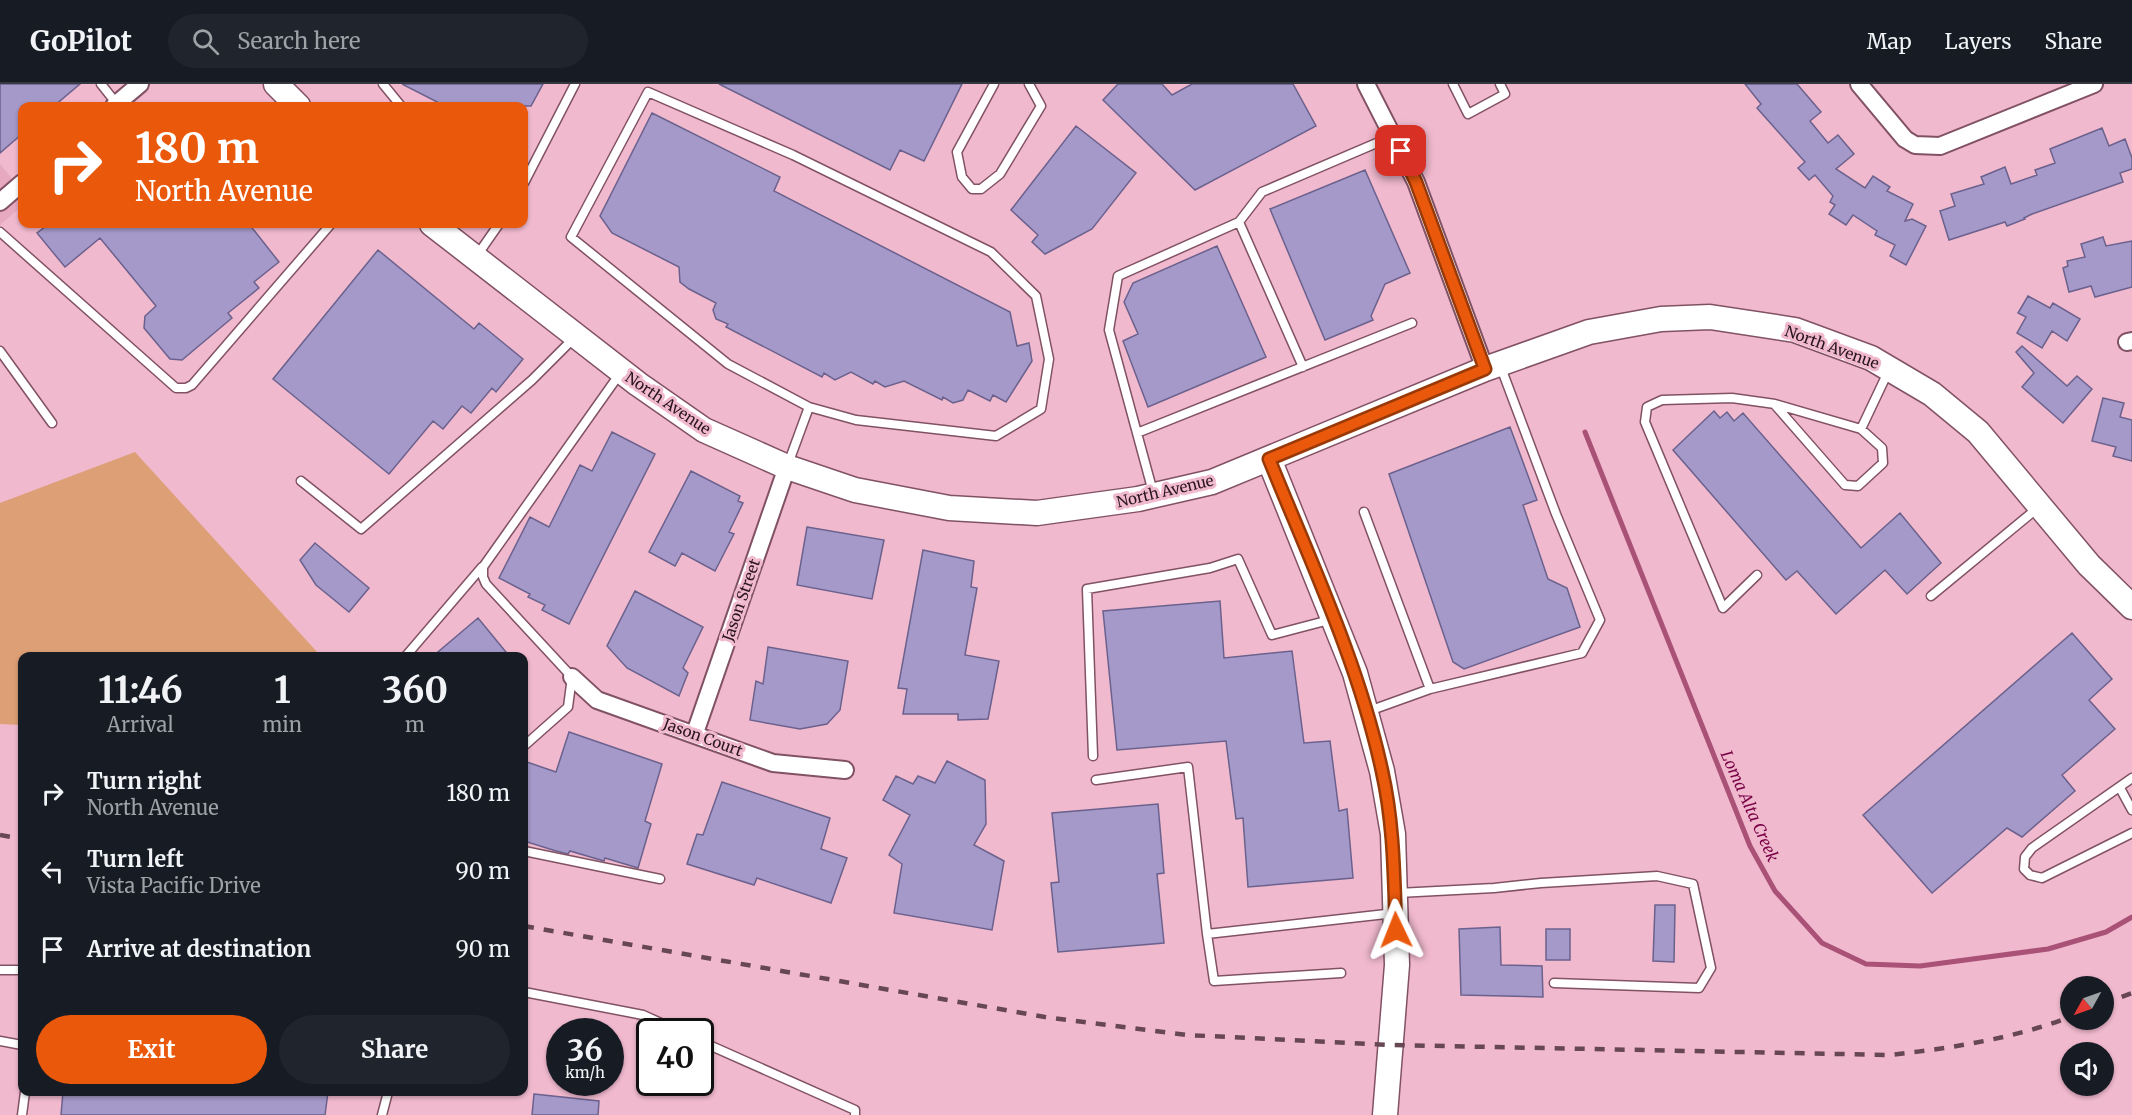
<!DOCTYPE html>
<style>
body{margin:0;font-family:Merriweather,serif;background:#20242c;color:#f1f3f6;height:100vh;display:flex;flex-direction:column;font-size:22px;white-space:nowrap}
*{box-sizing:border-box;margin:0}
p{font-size:20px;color:#9ea1a6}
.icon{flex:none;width:33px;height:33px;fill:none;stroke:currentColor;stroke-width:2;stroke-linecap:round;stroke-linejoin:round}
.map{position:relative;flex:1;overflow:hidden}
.drawer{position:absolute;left:18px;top:568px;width:510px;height:444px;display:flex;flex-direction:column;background:#171b24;border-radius:12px;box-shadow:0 2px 4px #0004}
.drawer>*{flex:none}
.top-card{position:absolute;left:18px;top:18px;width:510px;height:126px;border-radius:12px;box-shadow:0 2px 4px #0004;background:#ea580c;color:#fff;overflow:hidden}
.needle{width:39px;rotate:230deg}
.tools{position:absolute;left:2060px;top:892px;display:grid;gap:12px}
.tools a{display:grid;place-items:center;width:54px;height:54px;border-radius:50%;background:#171b24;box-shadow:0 2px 4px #0004;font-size:30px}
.speed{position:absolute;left:546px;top:934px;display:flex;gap:12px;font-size:30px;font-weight:700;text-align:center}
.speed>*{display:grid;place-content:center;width:78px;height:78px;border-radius:50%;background:#171b24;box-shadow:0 2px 4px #0004;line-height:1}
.speed small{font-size:15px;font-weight:400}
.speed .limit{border:3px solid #111;border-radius:9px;background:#fff;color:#111}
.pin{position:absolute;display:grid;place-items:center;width:51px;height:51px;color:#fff;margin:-26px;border-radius:12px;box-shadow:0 3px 9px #0006}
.me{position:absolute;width:66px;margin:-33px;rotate:358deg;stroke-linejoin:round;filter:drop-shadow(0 0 4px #0008)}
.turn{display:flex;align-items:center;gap:21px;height:126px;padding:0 18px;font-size:27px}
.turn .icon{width:78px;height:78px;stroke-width:2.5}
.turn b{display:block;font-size:42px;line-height:51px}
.eta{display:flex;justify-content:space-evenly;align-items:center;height:102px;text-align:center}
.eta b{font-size:36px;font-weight:700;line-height:42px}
.cta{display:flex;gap:12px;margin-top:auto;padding:12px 18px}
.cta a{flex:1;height:69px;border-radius:36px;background:#ea580c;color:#fff;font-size:24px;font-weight:700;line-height:69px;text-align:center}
.cta a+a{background:#20242c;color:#f1f3f6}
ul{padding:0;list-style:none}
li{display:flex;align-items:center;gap:18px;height:78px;padding:0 18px}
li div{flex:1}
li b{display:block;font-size:22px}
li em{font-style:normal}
header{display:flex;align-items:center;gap:36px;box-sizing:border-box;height:84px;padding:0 30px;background:#171b24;border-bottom:2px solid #363941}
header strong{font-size:28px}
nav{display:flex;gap:33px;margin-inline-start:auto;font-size:21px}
.search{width:420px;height:54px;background:#20242c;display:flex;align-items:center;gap:15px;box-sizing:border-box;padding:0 21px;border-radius:33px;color:#9ea1a6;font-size:22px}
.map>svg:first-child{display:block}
.built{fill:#e7a9c0}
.green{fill:#dc9f76}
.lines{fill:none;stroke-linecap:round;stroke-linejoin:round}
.stream{stroke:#a95177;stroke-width:5}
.building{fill:#a499c9;stroke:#6b618d;stroke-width:1.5}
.lane-casing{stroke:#815164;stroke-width:11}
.street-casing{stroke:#815164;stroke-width:20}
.secondary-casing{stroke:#815164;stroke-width:27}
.lane{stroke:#fff;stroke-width:8}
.street{stroke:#fff;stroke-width:16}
.secondary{stroke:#fff;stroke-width:24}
.rail{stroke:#674753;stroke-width:4.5;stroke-dasharray:10 10;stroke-linecap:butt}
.route-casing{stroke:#983908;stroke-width:15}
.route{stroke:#ea580c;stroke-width:10}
.labels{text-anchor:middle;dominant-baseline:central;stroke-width:6;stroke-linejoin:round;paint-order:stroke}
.street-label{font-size:15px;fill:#29151d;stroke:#f1b9ce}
.water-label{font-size:16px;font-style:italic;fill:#770045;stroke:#f1b9ce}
</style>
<header>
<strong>GoPilot</strong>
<div class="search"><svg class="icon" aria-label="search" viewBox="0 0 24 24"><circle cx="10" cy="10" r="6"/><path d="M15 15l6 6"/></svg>Search here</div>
<nav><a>Map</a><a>Layers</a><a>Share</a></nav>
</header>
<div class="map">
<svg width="2132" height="1031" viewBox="0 0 2132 1031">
<rect width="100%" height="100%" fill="#f1b9ce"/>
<path class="built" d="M 0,80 L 22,107 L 22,122 L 0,141 Z"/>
<path class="green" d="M 135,368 L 318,569 L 313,573 L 22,573 L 22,641 L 0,640 L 0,419 Z"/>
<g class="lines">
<path class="stream" d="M 1585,348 L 1750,762 L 1775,807 L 1822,859 L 1866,880 L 1920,882 L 2048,865 L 2106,848 L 2132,833"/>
</g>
<path class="building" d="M 0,0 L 80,0 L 54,22 L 22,22 L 22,50 L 0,69 Z
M 402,0 L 543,0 L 531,22 L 445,22 Z
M 719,0 L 962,0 L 924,77 L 900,66 L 890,86 Z
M 1118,0 L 1162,0 L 1172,11 L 1192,0 L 1293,0 L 1316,42 L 1195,106 L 1103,16 Z
M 1745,0 L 1797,0 L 1821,28 L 1810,37 L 1828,59 L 1838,51 L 1854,70 L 1836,85 L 1865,104 L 1873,92 L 1890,103 L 1887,107 L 1913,120 L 1905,137 L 1912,135 L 1926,142 L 1906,181 L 1890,172 L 1895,161 L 1875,151 L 1877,147 L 1853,131 L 1846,141 L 1829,130 L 1835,121 L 1830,118 L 1833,112 L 1815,91 L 1809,96 L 1798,84 L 1805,78 L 1757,24 L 1761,20 Z
M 652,29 L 780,93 L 774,107 L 1010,228 L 1017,262 L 1029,259 L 1032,277 L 1006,318 L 993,311 L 990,317 L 968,306 L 963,316 L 953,319 L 943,313 L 942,316 L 904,297 L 885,303 L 875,297 L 873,300 L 851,288 L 835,296 L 824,289 L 822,293 L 726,243 L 728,240 L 716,235 L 713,226 L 716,219 L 689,205 L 680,198 L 679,183 L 612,149 L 600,132 Z
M 1076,42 L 1136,89 L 1092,145 L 1045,170 L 1032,158 L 1038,151 L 1011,126 Z
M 2102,44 L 2109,62 L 2125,55 L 2132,74 L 2132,85 L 2120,89 L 2123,98 L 2032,130 L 2024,134 L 2025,135 L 2007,142 L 2005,138 L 1949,156 L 1940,127 L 1955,122 L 1951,110 L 1984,100 L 1981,93 L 2005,83 L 2011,100 L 2037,91 L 2035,86 L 2055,79 L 2050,65 Z
M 1365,86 L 1410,189 L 1385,200 L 1371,232 L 1373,236 L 1325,256 L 1270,125 Z
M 49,140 L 249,140 L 279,178 L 254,198 L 259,204 L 228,229 L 232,234 L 182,276 L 170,275 L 144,244 L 145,232 L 156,222 L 100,154 L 65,183 L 37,149 Z
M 2103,153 L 2106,162 L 2132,157 L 2132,203 L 2095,213 L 2091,202 L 2069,208 L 2063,184 L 2068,182 L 2067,177 L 2085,173 L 2081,160 Z
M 1217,162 L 1266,273 L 1148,323 L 1123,257 L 1138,250 L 1124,218 L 1133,199 Z
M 378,166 L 474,245 L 479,239 L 523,275 L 496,308 L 492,304 L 471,329 L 462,322 L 443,345 L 433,337 L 389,390 L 273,295 Z
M 2028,212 L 2050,224 L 2053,219 L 2080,235 L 2067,257 L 2052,247 L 2042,264 L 2017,249 L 2026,233 L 2018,229 Z
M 2022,262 L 2067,302 L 2077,292 L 2092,305 L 2063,339 L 2022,303 L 2034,289 L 2016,268 Z
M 2103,314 L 2124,319 L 2120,333 L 2132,336 L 2132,377 L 2113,372 L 2116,363 L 2092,357 Z
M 1714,327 L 1720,334 L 1727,328 L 1734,337 L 1743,329 L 1861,464 L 1900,429 L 1941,479 L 1907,510 L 1885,486 L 1836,530 L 1797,487 L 1786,496 L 1673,366 Z
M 1510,343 L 1537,416 L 1523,421 L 1548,495 L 1567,504 L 1580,543 L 1464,585 L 1453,578 L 1389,390 Z
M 612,348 L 655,370 L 569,540 L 542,526 L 545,521 L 528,513 L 530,510 L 499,494 L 530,433 L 549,443 L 580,381 L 592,387 Z
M 691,387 L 740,412 L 738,417 L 743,419 L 729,448 L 734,450 L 715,487 L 682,469 L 675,482 L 649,468 Z
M 807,443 L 884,456 L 872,515 L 797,501 Z
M 315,459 L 369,504 L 349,528 L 316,501 L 300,476 Z
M 923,466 L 974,477 L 971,503 L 977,504 L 965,571 L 999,577 L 988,635 L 958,636 L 958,630 L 903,630 L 907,605 L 898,604 Z
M 635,507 L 703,543 L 683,584 L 688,589 L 679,612 L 627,584 L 607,562 Z
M 1220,517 L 1224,574 L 1292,567 L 1304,659 L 1330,657 L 1339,727 L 1347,725 L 1353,794 L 1248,803 L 1243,734 L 1236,735 L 1226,657 L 1117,666 L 1103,527 Z
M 478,534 L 510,573 L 432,573 Z
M 2072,549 L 2112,595 L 2089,616 L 2115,645 L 2062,691 L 2075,707 L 2022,753 L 2007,744 L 1932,809 L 1863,731 Z
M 768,563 L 848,577 L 840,626 L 827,640 L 800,645 L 750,636 L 756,597 L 763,600 Z
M 569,648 L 662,680 L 645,737 L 651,740 L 638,784 L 605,774 L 604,777 L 570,767 L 568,770 L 556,767 L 524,757 L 524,677 L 556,688 Z
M 947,677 L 985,696 L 986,740 L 974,761 L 1004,777 L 992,846 L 894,829 L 902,780 L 889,771 L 910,731 L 883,716 L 896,692 L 913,700 L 918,692 L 935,699 Z
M 722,698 L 830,734 L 821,765 L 847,774 L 831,819 L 757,794 L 754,801 L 687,780 L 697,750 L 703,751 Z
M 1158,720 L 1164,789 L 1157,790 L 1164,859 L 1058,868 L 1051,799 L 1059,798 L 1052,729 Z
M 1655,821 L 1675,821 L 1674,878 L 1653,877 Z
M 1500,843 L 1501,881 L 1542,882 L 1543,913 L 1461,911 L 1459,845 Z
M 1546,845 L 1570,845 L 1570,876 L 1546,876 Z
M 63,1008 L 328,1008 L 325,1031 L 61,1031 Z
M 534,1010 L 599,1017 L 598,1031 L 532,1031 Z"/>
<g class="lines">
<g class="lane-casing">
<path id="lane" d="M 101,0 L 117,20
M 383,0 L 401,22
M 994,0 L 957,68 L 962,93 L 972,105 L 981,105 L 1000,90 L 1041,22 L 1029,0
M 1453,0 L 1468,30 L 1505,10 L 1500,0
M 524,99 L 575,0
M 1239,138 L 1303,283
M 0,148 L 176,304 L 186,304 L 192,301 L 331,140
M 476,173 L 499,140
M 0,267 L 52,339
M 1775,321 L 1845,401 L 1858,402 L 1883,379 L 1882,364 L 1861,345
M 1137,349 L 1412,239
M 788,380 L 809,323 L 728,280 L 571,153 L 648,8 L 793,71 L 991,168 L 1036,212 L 1049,275 L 1041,325 L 996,352 L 856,336 L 809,323
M 301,397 L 361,445 L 532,296 L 576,252
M 1153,408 L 1109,246 L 1118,192 L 1239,138 L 1262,108 L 1393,52
M 1364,428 L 1430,605
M 1757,491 L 1723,524 L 1645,338 L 1647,323 L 1662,316 L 1732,314 L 1775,320 L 1861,345 L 1888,288
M 1931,512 L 2040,422
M 405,573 L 482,483
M 1366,628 L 1430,605 L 1582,569 L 1600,536 L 1556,430 L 1500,281
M 524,662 L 568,623 L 572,593 L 486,500 L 483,493 L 483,483 L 621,288
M 1093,672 L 1087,505 L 1210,484 L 1238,475 L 1272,551 L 1333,535
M 2132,694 L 2032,764 L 2025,773 L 2024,785 L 2030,791 L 2042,794 L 2132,749
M 1096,696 L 1188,683 L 1207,850
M 2120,704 L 2132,726
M 524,767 L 660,795
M 1398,809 L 1494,804 L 1541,799 L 1657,792 L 1693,800 L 1711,884 L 1699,904 L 1554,899
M 0,886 L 22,886
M 1341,889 L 1214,897 L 1207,850 L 1395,829
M 524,908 L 643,931 L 681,948
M 0,957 L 22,961
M 700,957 L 855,1026 L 855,1031
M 22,1031 L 25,1008
M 382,1031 L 388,1008"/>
</g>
<g class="street-casing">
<path id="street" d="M 1366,0 L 1416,98 L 1485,285
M 1859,0 L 1905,55 L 1915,61 L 1940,62 L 2094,0
M 114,22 L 140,0
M 0,118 L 22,99
M 2127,258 L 2132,257
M 572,593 L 597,616 L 773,679 L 845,686
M 695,649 L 787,383"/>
</g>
<g class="secondary-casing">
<path id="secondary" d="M 276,0 L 298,22
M 432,140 L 638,300 L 704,346 L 787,383 L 855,406 L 949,424 L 1037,429 L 1138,415 L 1212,398 L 1485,285 L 1589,248 L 1661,235 L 1710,233 L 1795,246 L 1871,274 L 1932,310 L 1978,348 L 2089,481 L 2132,523
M 1269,375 L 1355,589 L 1382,687 L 1393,750 L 1397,881 L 1385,1031"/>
</g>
<use href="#lane" class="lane"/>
<use href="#street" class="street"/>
<use href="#secondary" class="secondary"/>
<path class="rail" d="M 0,751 L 22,755
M 524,842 L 1045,933 L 1187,951 L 1392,961 L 1890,971 C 1951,964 2012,955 2070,933
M 2103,920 L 2132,909"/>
</g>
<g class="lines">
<g class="route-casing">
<path id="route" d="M 1396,846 C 1394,793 1394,740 1382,687 C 1359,580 1310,476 1269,375 L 1485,285 L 1416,98 L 1401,67"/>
</g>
<use href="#route" class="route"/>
</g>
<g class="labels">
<g class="street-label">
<text transform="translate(1832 263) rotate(20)">North Avenue</text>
<text transform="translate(668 319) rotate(34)">North Avenue</text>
<text transform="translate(1165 407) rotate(-13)">North Avenue</text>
<text transform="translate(741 516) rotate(-71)">Jason Street</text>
<text transform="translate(703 653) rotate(20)">Jason Court</text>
</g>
<g class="water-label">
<text transform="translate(1750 722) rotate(66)">Loma Alta Creek</text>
</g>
</g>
</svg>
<div class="tools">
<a><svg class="needle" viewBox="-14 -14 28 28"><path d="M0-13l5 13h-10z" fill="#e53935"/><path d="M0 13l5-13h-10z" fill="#9ea1a6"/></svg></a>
<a><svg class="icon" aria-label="sound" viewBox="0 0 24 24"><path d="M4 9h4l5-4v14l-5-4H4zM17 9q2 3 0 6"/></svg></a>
</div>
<div class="speed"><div>36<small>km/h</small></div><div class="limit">40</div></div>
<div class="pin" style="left:1401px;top:67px;background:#d93025"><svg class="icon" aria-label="arrive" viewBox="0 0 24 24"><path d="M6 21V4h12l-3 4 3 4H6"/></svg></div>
<svg class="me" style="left:1396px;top:846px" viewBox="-20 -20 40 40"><path d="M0-17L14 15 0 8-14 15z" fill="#ea580c" stroke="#fff" stroke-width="4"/></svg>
<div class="top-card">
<div class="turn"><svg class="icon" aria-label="right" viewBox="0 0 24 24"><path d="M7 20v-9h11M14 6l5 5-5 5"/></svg><div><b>180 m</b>North Avenue</div></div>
</div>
<section class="drawer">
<div class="eta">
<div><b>11:46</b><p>Arrival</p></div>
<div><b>1</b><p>min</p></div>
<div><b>360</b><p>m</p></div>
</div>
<ul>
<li><svg class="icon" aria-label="right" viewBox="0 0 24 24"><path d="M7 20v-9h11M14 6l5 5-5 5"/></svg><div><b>Turn right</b><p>North Avenue</p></div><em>180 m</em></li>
<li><svg class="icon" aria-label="left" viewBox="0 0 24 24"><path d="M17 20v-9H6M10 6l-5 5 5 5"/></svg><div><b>Turn left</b><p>Vista Pacific Drive</p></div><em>90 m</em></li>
<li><svg class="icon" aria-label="arrive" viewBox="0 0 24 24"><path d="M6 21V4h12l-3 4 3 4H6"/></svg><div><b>Arrive at destination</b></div><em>90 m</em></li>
</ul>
<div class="cta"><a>Exit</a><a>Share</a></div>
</section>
</div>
